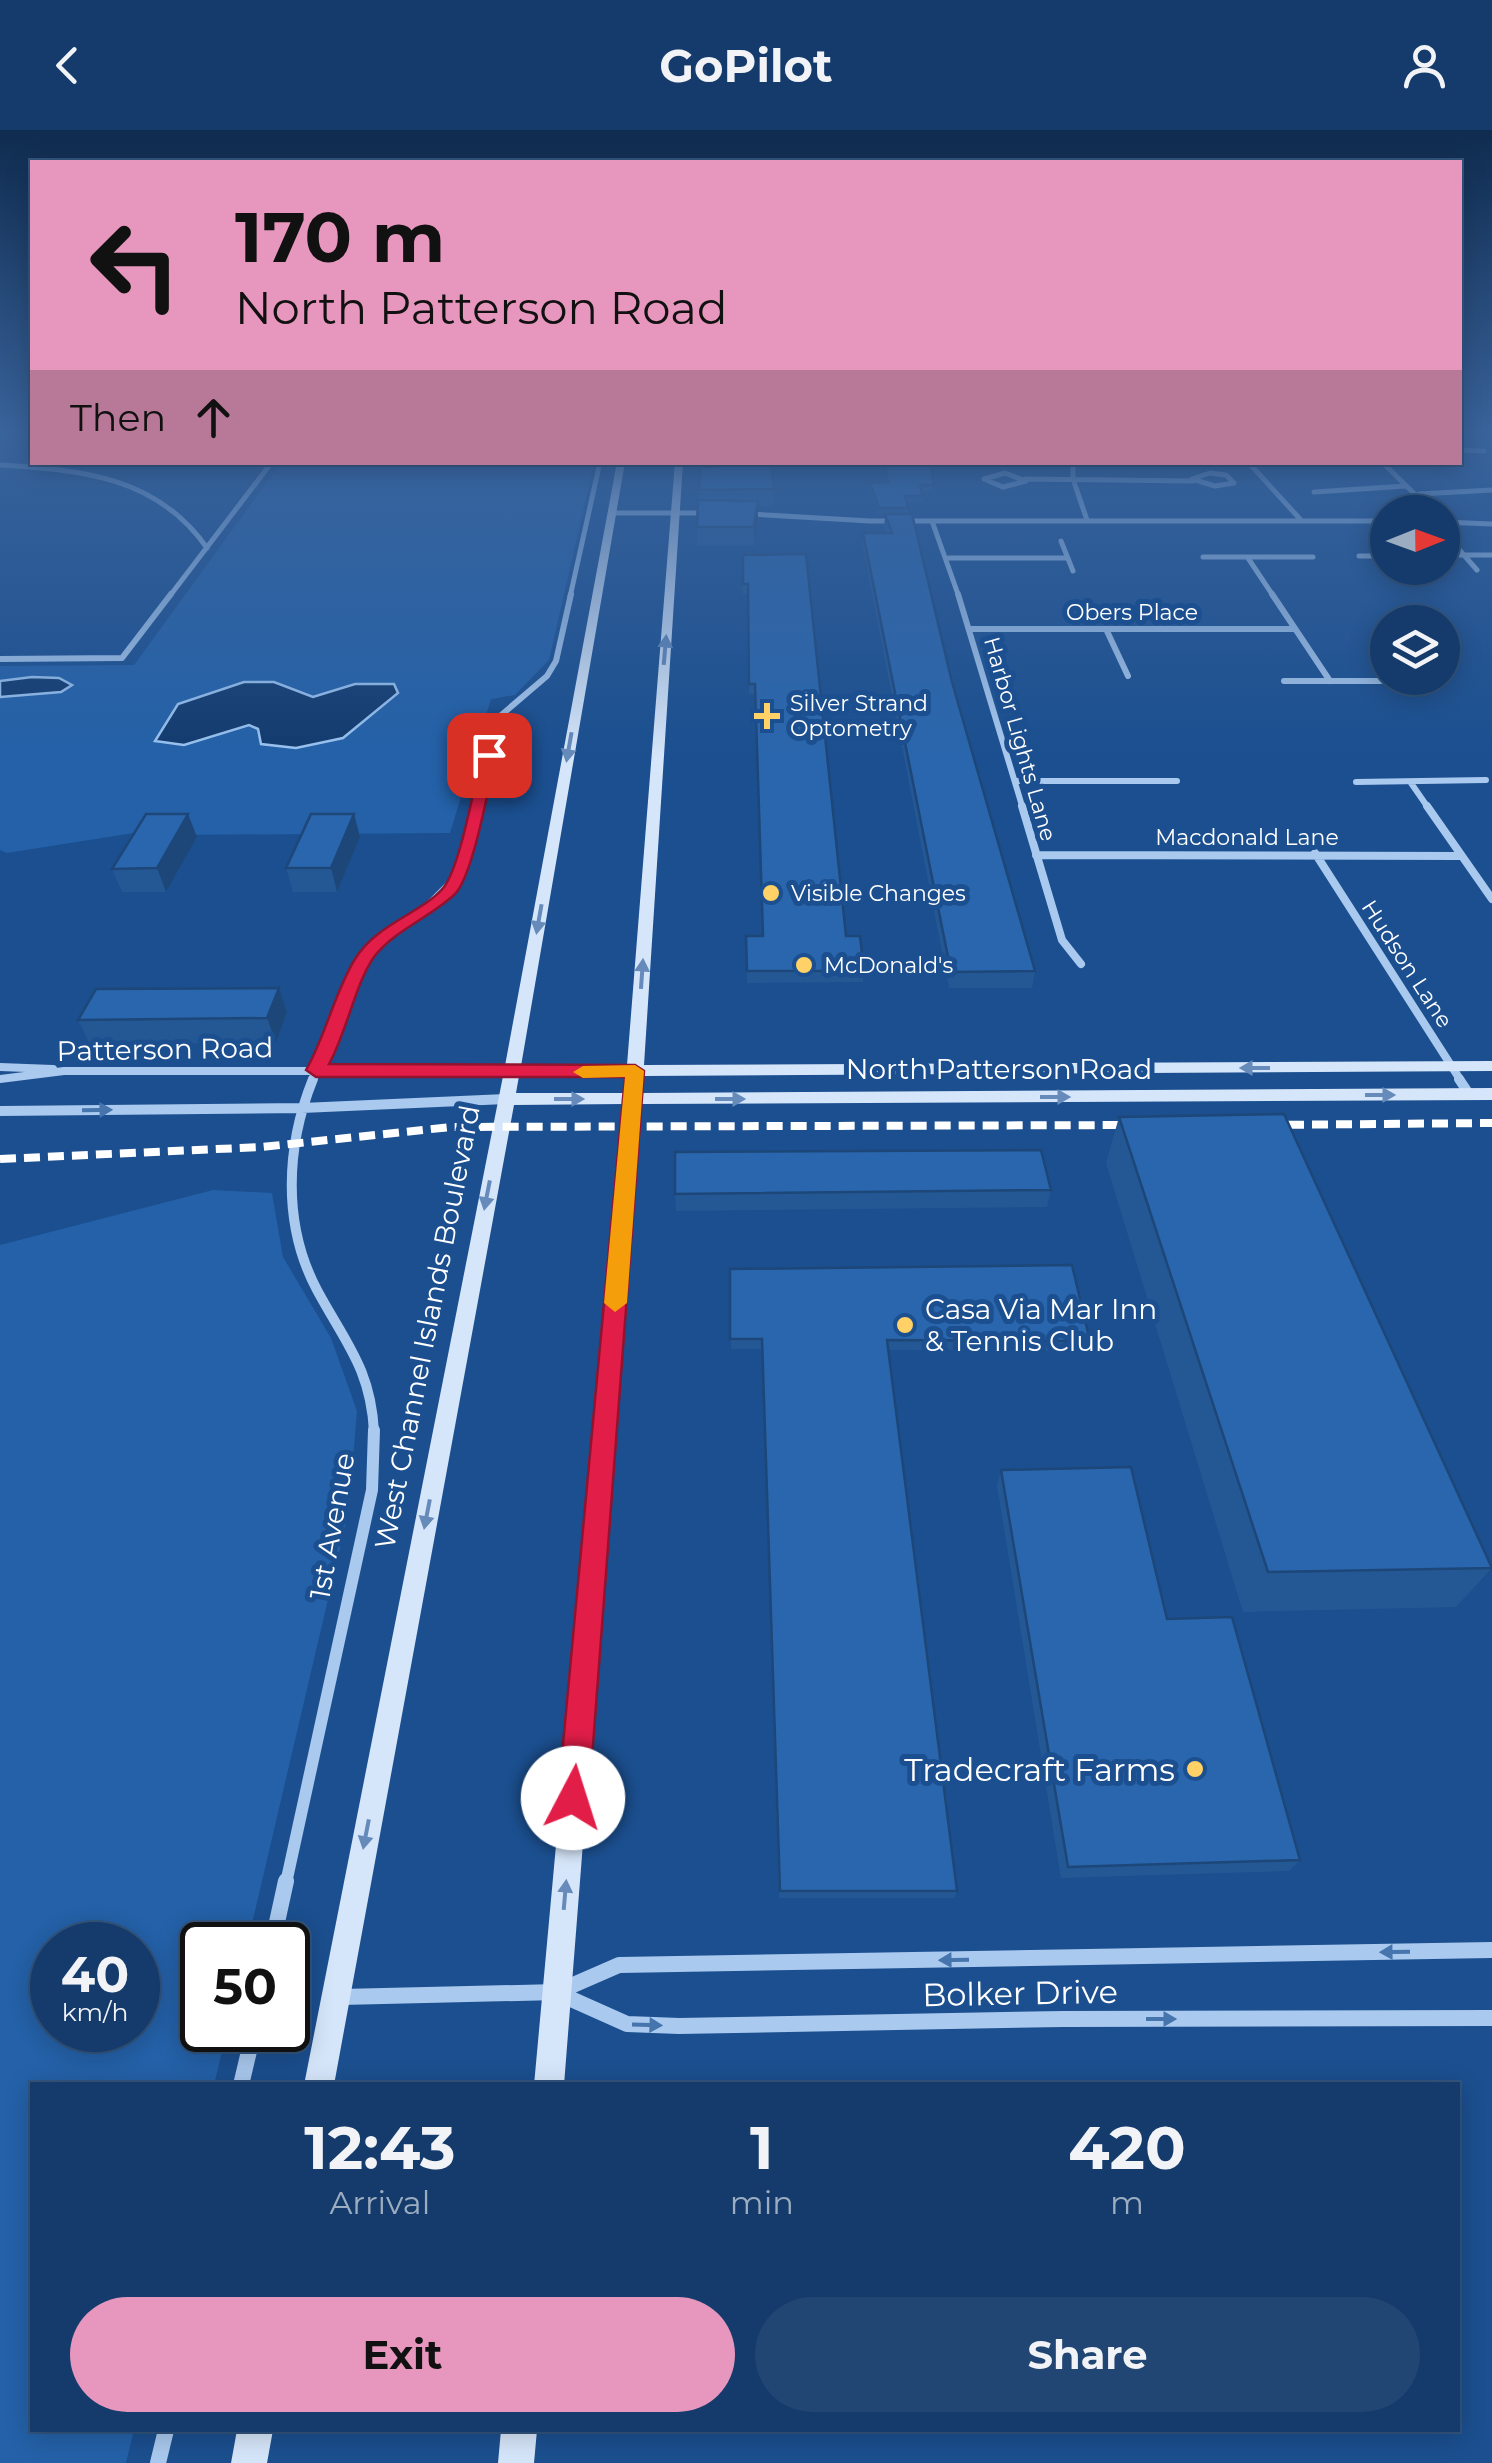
<!DOCTYPE html>
<style>
body{margin:0;font-family:Montserrat,sans-serif;background:#214673;color:#f1f3f6;height:100vh;display:flex;flex-direction:column;font-size:38px;white-space:nowrap}
*{box-sizing:border-box;margin:0}
p{font-size:32px;color:#9dadc1}
.icon{flex:none;width:55px;height:55px;fill:none;stroke:currentColor;stroke-width:2;stroke-linecap:round;stroke-linejoin:round}
.map{position:relative;flex:1;overflow:hidden}
.details{position:absolute;left:30px;top:1952px;width:1430px;height:350px;display:flex;flex-direction:column;background:#143b6b;border-radius:0px;box-shadow:0 5px 25px #0003,0 0 0 2px #33557e}
.details>*{flex:none}
.banner{position:absolute;left:30px;top:30px;width:1432px;height:305px;border-radius:0px;box-shadow:0 5px 25px #0003,0 0 0 2px #33557e;background:#e797bd;color:#111;overflow:hidden}
.needle{width:65px;rotate:89deg}
.buttons{position:absolute;left:1370px;top:365px;display:grid;gap:20px}
.buttons a{display:grid;place-items:center;width:90px;height:90px;border-radius:50%;background:#143b6b;box-shadow:0 5px 25px #0003,0 0 0 2px #33557e;font-size:50px}
.speed{position:absolute;left:30px;top:1792px;display:flex;gap:20px;font-size:50px;font-weight:700;text-align:center}
.speed>*{display:grid;place-content:center;width:130px;height:130px;border-radius:50%;background:#143b6b;box-shadow:0 5px 25px #0003,0 0 0 2px #33557e;line-height:1}
.speed small{font-size:25px;font-weight:400}
.speed .limit{border:5px solid #111;border-radius:15px;background:#fff;color:#111}
.pin{position:absolute;display:grid;place-items:center;width:85px;height:85px;color:#fff;margin:-42px;border-radius:20px;box-shadow:0 5px 15px #0006}
.me{position:absolute;width:110px;margin:-55px;rotate:5deg;stroke-linejoin:round;filter:drop-shadow(0 0 8px #0008)}
.turn{display:flex;align-items:center;gap:35px;height:210px;padding:0 40px;font-size:45px}
.turn .icon{width:130px;height:130px;stroke-width:2.5}
.turn b{display:block;font-size:70px;line-height:85px}
.then{display:flex;align-items:center;height:95px;padding:0 40px;background:#0003;gap:20px;font-size:38px}
.eta{display:flex;justify-content:space-evenly;align-items:center;height:170px;text-align:center}
.eta b{font-size:60px;font-weight:700;line-height:70px}
.action{display:flex;gap:20px;margin-top:auto;padding:20px 40px}
.action a{flex:1;height:115px;border-radius:60px;background:#e797bd;color:#111;font-size:40px;font-weight:700;line-height:115px;text-align:center}
.action a+a{background:#214673;color:#f1f3f6}
header{display:flex;justify-content:space-between;align-items:center;height:130px;padding:0 40px;background:#143b6b;font-size:45px;font-weight:700}
.map>svg:first-child{display:block}
.green{fill:#2461a8;fill-rule:evenodd}
.water{fill:#123a6d;stroke:#9cc4f0;stroke-width:2.5}
.lines{fill:none;stroke-linecap:round;stroke-linejoin:round}
.street-far5{stroke:#a9c9ee;stroke-width:5}
.street-far4{stroke:#a9c9ee;stroke-width:6}
.street-far3{stroke:#a9c9ee;stroke-width:8}
.street-far2{stroke:#a9c9ee;stroke-width:10}
.street-far1{stroke:#a9c9ee;stroke-width:12}
.street{stroke:#a9c9ee;stroke-width:16}
.secondary{fill:#d6e6fa;fill-rule:evenodd}
.rail{stroke:#fff;stroke-width:8;stroke-dasharray:16 8;stroke-linecap:butt}
.wall{fill:#245895}
.shaded-wall{fill:#1d4779}
.building{fill:#2a66ad;stroke:#1d4779;stroke-width:2.5}
.oneway{fill:#668bba}
.oneway2{fill:#4674ac}
.route{fill:#e11d48;stroke:#92132f;stroke-width:2.5}
.slow{fill:#f59e0b}
.poi-dot{fill:#ffd166;stroke:#1b4f8f;stroke-width:4}
.labels{text-anchor:middle;dominant-baseline:central;stroke-width:10;stroke-linejoin:round;paint-order:stroke}
.far-street-label{font-size:22px;fill:#fff;stroke:#1b4f8f}
.far-poi-label{font-size:22px;fill:#fff;stroke:#1b4f8f;text-anchor:start}
.street-label{font-size:28px;fill:#fff;stroke:#1b4f8f}
.poi-label{font-size:28px;fill:#fff;stroke:#1b4f8f;text-anchor:start}
.near-poi-label{font-size:32px;fill:#fff;stroke:#1b4f8f;text-anchor:end}
.near-street-label{font-size:32px;fill:#fff;stroke:#1b4f8f}
</style>
<header><svg class="icon" aria-label="back" viewBox="0 0 24 24"><path d="M15 5l-7 7 7 7"/></svg>GoPilot<svg class="icon" aria-label="person" viewBox="0 0 24 24"><circle cx="12" cy="8" r="4"/><path d="M4 21q1-7 8-7t8 7"/></svg></header>
<div class="map">
<svg width="1492" height="2333" viewBox="0 0 1492 2333">
<rect width="100%" height="100%" fill="#1b4f8f"/>
<path class="green" d="M 281,333 L 594,333 L 549,530 L 515,565 L 491,569 L 450,703 L 167,705 L 146,701 L 7,723 L 0,720 L 0,536 L 134,535 Z
M 213,1060 L 272,1063 L 283,1127 L 331,1208 L 357,1281 L 349,1380 L 247,1815 L 202,1815 L 202,1900 L 227,1900 L 214,1955 L 32,1955 L 32,2300 L 134,2300 L 126,2333 L 0,2333 L 0,1115 ZM 138,1815 L 138,1900 L 52,1900 L 52,1815 Z"/>
<path class="water" d="M 32,547 L 59,548 L 72,555 L 61,562 L 0,567 L 0,551 Z
M 244,552 L 274,552 L 313,567 L 355,554 L 394,554 L 398,563 L 343,608 L 296,618 L 261,614 L 258,599 L 249,595 L 184,615 L 155,611 L 178,574 Z"/>
<g class="lines">
<path class="street-far5" d="M 1460,320 L 1484,321
M 1073,332 L 1073,349 L 1087,390
M 1248,332 L 1300,389
M 1382,332 L 1433,382
M 0,335 C 81,340 157,346 207,418
M 1005,343 L 1026,351 L 1003,357 L 984,349 Z
M 1210,343 L 1226,345 L 1234,353 L 1215,356 L 1192,349 Z
M 1025,349 L 1194,351
M 1314,362 L 1406,356
M 1419,364 L 1492,360
M 611,383 L 707,383
M 749,384 L 870,391 L 1388,391
M 932,391 L 959,467
M 1442,392 L 1492,394
M 1442,400 L 1477,440
M 1061,411 L 1073,441
M 1442,425 L 1492,425
M 1359,426 L 1388,426
M 1203,427 L 1313,427
M 948,428 L 1066,428
M 1248,428 L 1274,467
M 169,467 L 272,332
M 570,467 L 600,332"/>
<path class="street-far4" d="M 958,464 L 1023,679
M 1272,464 L 1330,551
M 970,499 L 1295,499
M 1106,499 L 1128,546
M 0,529 L 122,528 L 171,464
M 1284,551 L 1411,551
M 1016,651 L 1177,651
M 1356,652 L 1486,650
M 1411,653 L 1429,679
M 475,679 L 499,587 L 547,546 L 556,531 L 571,464"/>
<path class="street-far3" d="M 1022,676 L 1062,810 L 1081,834
M 1427,676 L 1492,769
M 1315,723 L 1461,951
M 1036,725 L 1459,726
M 0,937 L 53,939
M 0,949 L 64,941 L 512,941
M 312,951 L 334,907 L 364,829 L 387,804 L 427,777 L 451,753 L 460,737 L 476,676"/>
<path class="street-far2" d="M 313,949 C 286,1016 282,1094 317,1160 C 345,1212 371,1239 374,1302
M 1459,949 L 1469,964
M 0,981 L 302,978 L 506,969"/>
<path class="street-far1" d="M 286,1753 L 372,1360 L 374,1300"/>
<path class="street" d="M 272,1815 L 286,1751
M 562,1865 L 627,1894 L 679,1896 L 1063,1889 L 1492,1888
M 341,1867 L 557,1862 L 619,1835 L 1492,1820
M 241,1955 L 254,1900
M 158,2333 L 166,2300"/>
<path class="secondary" d="M 617,332 L 625,332 L 521,936 L 627,935 L 675,332 L 683,332 L 644,935 L 1492,931 L 1492,941 L 643,946 L 642,963 L 1492,958 L 1492,970 L 641,974 L 564,1955 L 534,1955 L 624,974 L 514,975 L 334,1955 L 304,1955 L 504,941 ZM 519,946 L 626,946 L 625,963 L 516,963 Z
M 237,2300 L 273,2300 L 267,2333 L 231,2333 Z
M 501,2300 L 537,2300 L 534,2333 L 498,2333 Z"/>
<path class="rail" d="M 1264,995 L 1492,993
M 0,1029 L 262,1017 L 451,997 L 1144,995"/>
</g>
<path class="wall" d="M 884,332 L 946,332 L 946,336 L 930,336 L 934,355 L 933,361 L 922,361 L 923,372 L 907,373 L 908,384 L 952,552 L 1035,841 L 1032,858 L 949,858 L 863,416 L 863,403 L 886,403 L 884,397 L 885,385 L 879,385 L 869,359 L 870,353 L 886,353 Z
M 774,359 L 773,376 L 758,376 L 758,390 L 754,416 L 697,416 L 699,360 Z
M 743,425 L 846,806 L 864,841 L 863,852 L 747,853 L 746,806 L 762,806 L 755,564 L 749,564 L 748,464 L 743,464 Z
M 354,684 L 360,707 L 337,762 L 293,762 L 286,738 Z
M 197,707 L 166,762 L 122,762 L 112,739 Z
M 279,858 L 287,882 L 276,913 L 90,914 L 78,890 Z
M 1119,987 L 1492,1438 L 1456,1477 L 1243,1482 L 1106,1033 Z
M 1051,1060 L 1047,1077 L 676,1081 L 675,1064 Z
M 730,1139 L 1090,1211 L 1086,1221 L 889,1220 L 957,1761 L 954,1768 L 779,1768 L 762,1219 L 731,1219 Z
M 1001,1340 L 1167,1489 L 1300,1730 L 1289,1741 L 1061,1748 L 997,1355 Z"/>
<path class="shaded-wall" d="M 758,371 L 758,390 L 754,416 L 754,397 Z
M 188,684 L 197,707 L 166,762 L 157,738 Z
M 354,684 L 360,707 L 337,762 L 331,738 Z
M 279,858 L 287,882 L 276,913 L 267,888 Z"/>
<path class="building" d="M 716,332 L 771,332 L 774,359 L 699,360 L 701,337 L 716,337 Z
M 884,332 L 930,332 L 934,355 L 920,355 L 923,366 L 905,366 L 908,378 L 879,378 L 870,353 L 888,353 Z
M 698,370 L 758,371 L 754,397 L 697,397 Z
M 885,384 L 912,384 L 952,552 L 1035,841 L 951,842 L 863,403 L 892,403 Z
M 806,424 L 846,806 L 860,806 L 864,841 L 747,841 L 746,806 L 763,806 L 755,554 L 749,554 L 748,454 L 743,454 L 743,425 Z
M 146,684 L 188,684 L 157,738 L 112,739 Z
M 311,684 L 354,684 L 331,738 L 286,738 Z
M 279,858 L 267,888 L 78,890 L 96,859 Z
M 1284,984 L 1492,1438 L 1268,1442 L 1119,987 Z
M 1041,1020 L 1051,1060 L 675,1064 L 675,1022 Z
M 1072,1135 L 1090,1211 L 887,1210 L 957,1761 L 780,1761 L 762,1209 L 730,1209 L 730,1139 Z
M 1131,1337 L 1167,1489 L 1232,1487 L 1300,1730 L 1068,1737 L 1001,1340 Z"/>
<defs><path id="oneway-solid" d="M-6-.8H1V-3.2L6.5 0L1 3.2V.8H-6Z" transform="scale(2.5)"/></defs>
<g class="oneway">
<use href="#oneway-solid" transform="translate(665 520) rotate(-85)"/>
<use href="#oneway-solid" transform="translate(569 617) rotate(100)"/>
<use href="#oneway-solid" transform="translate(539 789) rotate(100)"/>
<use href="#oneway-solid" transform="translate(642 844) rotate(-86)"/>
<use href="#oneway-solid" transform="translate(1255 938) rotate(180)"/>
<use href="#oneway-solid" transform="translate(1380 965)"/>
<use href="#oneway-solid" transform="translate(1055 967)"/>
<use href="#oneway-solid" transform="translate(569 969)"/>
<use href="#oneway-solid" transform="translate(730 969)"/>
<use href="#oneway-solid" transform="translate(487 1065) rotate(101)"/>
<use href="#oneway-solid" transform="translate(427 1384) rotate(101)"/>
<use href="#oneway-solid" transform="translate(366 1704) rotate(101)"/>
<use href="#oneway-solid" transform="translate(565 1765) rotate(-85)"/>
</g>
<g class="oneway2">
<use href="#oneway-solid" transform="translate(97 980) rotate(-1)"/>
<use href="#oneway-solid" transform="translate(1395 1822) rotate(179)"/>
<use href="#oneway-solid" transform="translate(954 1830) rotate(179)"/>
<use href="#oneway-solid" transform="translate(1161 1889)"/>
<use href="#oneway-solid" transform="translate(647 1895) rotate(2)"/>
</g>
<linearGradient id="sky" x2="0" y2="1"><stop stop-color="#0f2b4f"/><stop offset="0.48" stop-color="#39639b"/><stop offset="1" stop-color="#39639b" stop-opacity="0"/></linearGradient>
<rect width="1492" height="628" fill="url(#sky)"/>
<path class="route" d="M 489,620 L 496,625 C 489,654 473,748 454,765 C 429,788 395,800 374,827 C 356,852 346,904 329,934 L 635,935 L 644,941 L 589,1668 L 584,1679 L 573,1684 L 562,1679 L 558,1668 L 625,947 L 316,947 L 306,940 C 326,905 335,861 355,829 C 377,793 423,783 444,757 C 461,734 474,655 482,625 Z"/>
<path class="slow" d="M 635,935 L 644,941 L 627,1173 L 615,1182 L 604,1173 L 625,947 L 583,948 L 573,942 L 583,936 Z"/>
<g class="poi-dot">
<path d="M762 571h10v10h10v10h-10v10h-10v-10h-10v-10h10z"/>
<circle cx="771" cy="763" r="10"/>
<circle cx="804" cy="835" r="10"/>
<circle cx="905" cy="1195" r="10"/>
<circle cx="1195" cy="1639" r="10"/>
</g>
<g class="labels">
<g class="far-street-label">
<text x="1132" y="482">Obers Place</text>
<text transform="translate(1020 609) rotate(74)">Harbor Lights Lane</text>
<text x="1247" y="707">Macdonald Lane</text>
<text transform="translate(1407 834) rotate(57)">Hudson Lane</text>
</g>
<g class="far-poi-label">
<text x="790" y="573">Silver Strand<tspan x="790" dy="25">Optometry</tspan></text>
<text x="791" y="763">Visible Changes</text>
<text x="824" y="835">McDonald's</text>
</g>
<g class="street-label">
<text transform="translate(165 919) rotate(-1)">Patterson Road</text>
<text x="999" y="939">North Patterson Road</text>
<text transform="translate(427 1197) rotate(-79)">West Channel Islands Boulevard</text>
<text transform="translate(332 1396) rotate(-80)">1st Avenue</text>
</g>
<g class="poi-label">
<text x="925" y="1179">Casa Via Mar Inn<tspan x="925" dy="32">&amp; Tennis Club</tspan></text>
</g>
<g class="near-poi-label">
<text x="1175" y="1639">Tradecraft Farms</text>
</g>
<g class="near-street-label">
<text transform="translate(1020 1863) rotate(-1)">Bolker Drive</text>
</g>
</g>
</svg>
<div class="buttons">
<a><svg class="needle" viewBox="-14 -14 28 28"><path d="M0-13l5 13h-10z" fill="#e53935"/><path d="M0 13l5-13h-10z" fill="#9dadc1"/></svg></a>
<a><svg class="icon" aria-label="layers" viewBox="0 0 24 24"><path d="M12 4l9 5-9 5-9-5zM3 14l9 5 9-5"/></svg></a>
</div>
<div class="speed"><div>40<small>km/h</small></div><div class="limit">50</div></div>
<div class="pin" style="left:489px;top:625px;background:#d93025"><svg class="icon" aria-label="arrive" viewBox="0 0 24 24"><path d="M6 21V4h12l-3 4 3 4H6"/></svg></div>
<svg class="me" style="left:573px;top:1668px" viewBox="-20 -20 40 40"><circle r="19" fill="#fff"/><path d="M0-13L10 11 0 6-10 11z" fill="#e11d48"/></svg>
<div class="banner">
<div class="turn"><svg class="icon" aria-label="left" viewBox="0 0 24 24"><path d="M17 20v-9H6M10 6l-5 5 5 5"/></svg><div><b>170 m</b>North Patterson Road</div></div>
<div class="then">Then<svg class="icon" aria-label="ahead" viewBox="0 0 24 24"><path d="M12 20V5M6 11l6-6 6 6"/></svg></div>
</div>
<section class="details">
<div class="eta">
<div><b>12:43</b><p>Arrival</p></div>
<div><b>1</b><p>min</p></div>
<div><b>420</b><p>m</p></div>
</div>
<div class="action"><a>Exit</a><a>Share</a></div>
</section>
</div>
